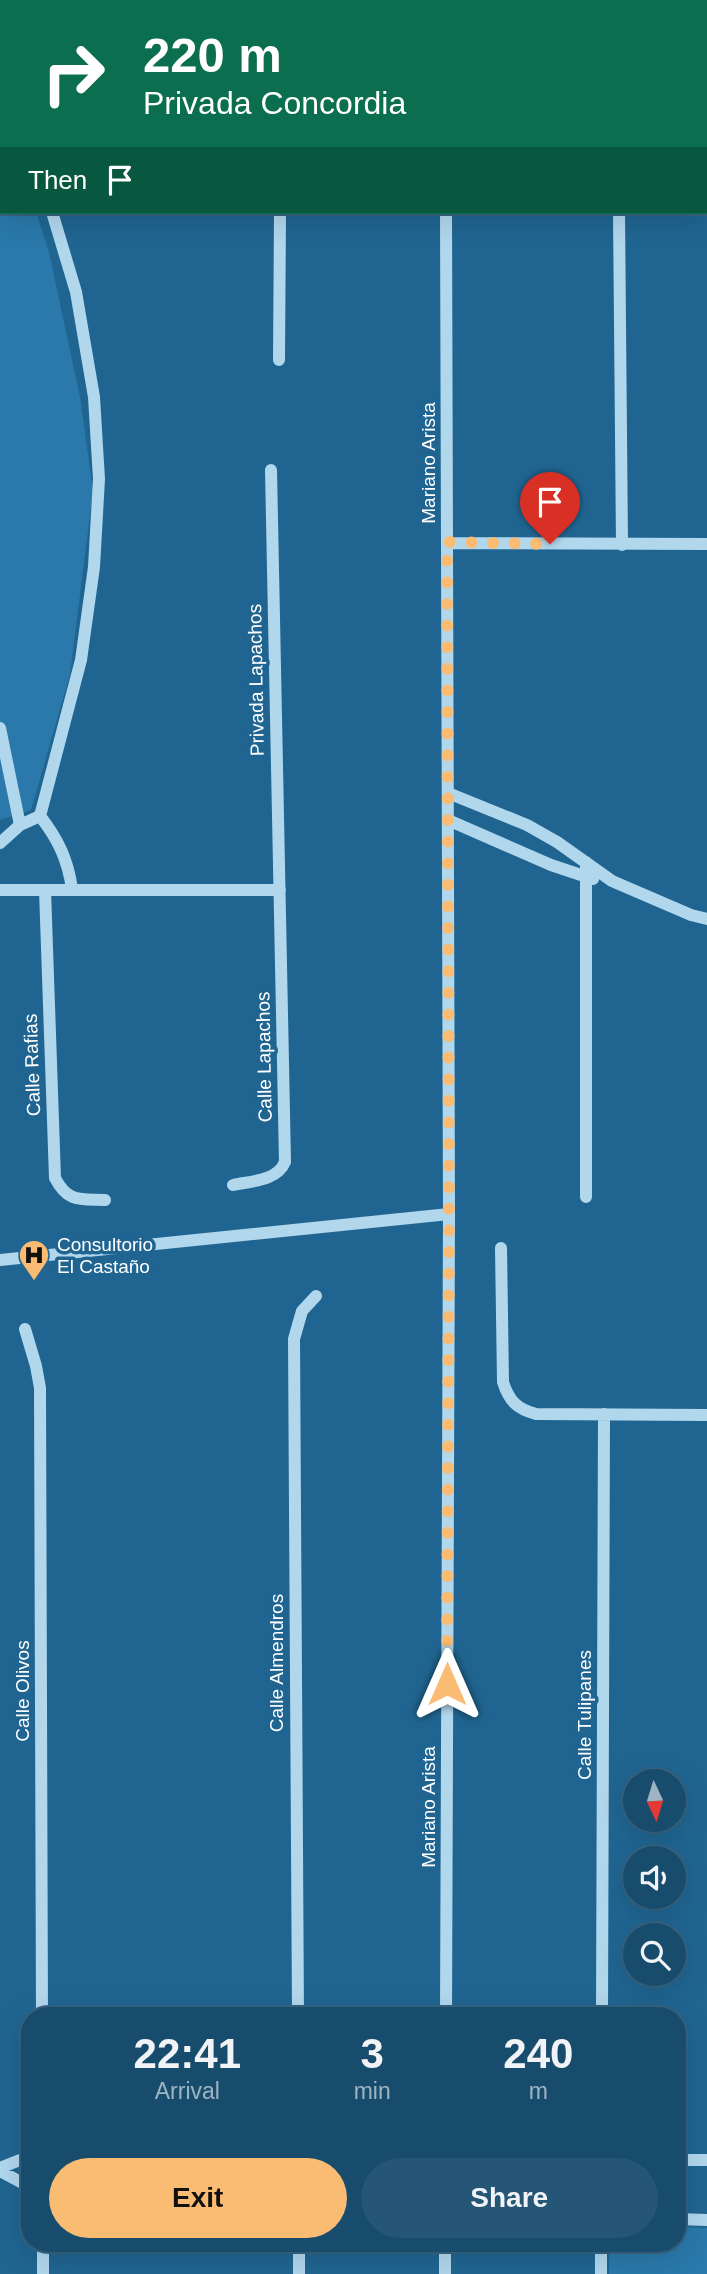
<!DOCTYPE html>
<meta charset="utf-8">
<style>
body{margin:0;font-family:Arial,sans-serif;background:#255675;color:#f1f3f6;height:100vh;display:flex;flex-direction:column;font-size:26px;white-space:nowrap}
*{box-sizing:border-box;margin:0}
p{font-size:23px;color:#9fb4c2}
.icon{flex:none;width:38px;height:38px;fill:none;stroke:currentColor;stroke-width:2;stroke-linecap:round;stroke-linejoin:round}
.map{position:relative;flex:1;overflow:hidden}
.side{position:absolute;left:21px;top:2007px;width:665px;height:245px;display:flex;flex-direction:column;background:#184c6d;border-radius:28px;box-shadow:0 7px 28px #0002,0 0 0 2px #366380}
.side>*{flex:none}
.hud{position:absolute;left:0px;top:0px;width:707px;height:214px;box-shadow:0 7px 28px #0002,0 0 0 2px #366380;background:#0b6e4f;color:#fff;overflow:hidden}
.needle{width:46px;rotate:176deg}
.tools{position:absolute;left:623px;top:1769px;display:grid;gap:14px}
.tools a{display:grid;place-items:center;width:63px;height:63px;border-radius:50%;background:#184c6d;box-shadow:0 7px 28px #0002,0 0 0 2px #366380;font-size:35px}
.pin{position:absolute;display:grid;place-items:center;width:60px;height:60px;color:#fff;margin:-72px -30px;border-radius:50% 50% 50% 0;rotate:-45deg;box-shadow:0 0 7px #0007}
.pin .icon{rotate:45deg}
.me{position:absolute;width:77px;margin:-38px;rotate:0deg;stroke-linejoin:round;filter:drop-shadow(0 0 5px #0008)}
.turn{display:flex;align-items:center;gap:24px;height:147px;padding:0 28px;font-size:32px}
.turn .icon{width:91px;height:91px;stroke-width:2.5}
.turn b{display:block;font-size:49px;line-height:60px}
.then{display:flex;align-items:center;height:66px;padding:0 28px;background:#0003;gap:14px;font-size:26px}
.eta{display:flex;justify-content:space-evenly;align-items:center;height:119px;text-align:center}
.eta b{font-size:42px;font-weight:600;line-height:49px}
.button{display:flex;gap:14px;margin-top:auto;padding:14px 28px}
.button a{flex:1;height:80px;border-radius:42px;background:#fabb72;color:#111;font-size:28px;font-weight:600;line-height:80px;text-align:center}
.button a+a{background:#255675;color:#f1f3f6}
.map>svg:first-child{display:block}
.green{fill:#2a79aa}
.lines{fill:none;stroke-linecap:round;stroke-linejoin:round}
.minor{stroke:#b1d7ed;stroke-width:12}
.route{stroke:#fabb72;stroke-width:12;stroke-dasharray:0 21.6}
.labels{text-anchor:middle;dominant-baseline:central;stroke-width:7;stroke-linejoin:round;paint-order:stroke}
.street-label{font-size:19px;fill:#fff;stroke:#206591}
.poi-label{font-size:19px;fill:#fff;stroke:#206591;text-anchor:start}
</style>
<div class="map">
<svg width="707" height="2274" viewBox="0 0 707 2274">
<rect width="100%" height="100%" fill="#206591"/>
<path class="green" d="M 0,104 L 2,212 L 36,212 L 49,252 L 80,397 L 93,490 L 70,674 L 31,810 L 0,820 Z
M 677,2227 L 707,2228 L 707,2274 L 609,2274 L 609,2244 L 677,2244 Z"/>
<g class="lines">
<path class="minor" d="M 44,0 L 44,2
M 285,2 L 285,0
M 445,2 L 445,0
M 0,52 L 2,52
M 619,212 L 622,545
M 279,360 L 280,212
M 447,543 L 707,544
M 0,728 L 20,825
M 448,793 L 527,825 L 557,842 L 612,881 L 691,915 L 707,919
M 40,816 L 81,660 L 94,567 L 99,479 L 94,397 L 76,292 L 52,212
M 40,816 C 58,839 68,860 72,889
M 448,820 L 551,865 L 593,879
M 0,843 L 20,825 L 40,816
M 0,890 L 280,890
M 45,890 L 55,1178 C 68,1203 80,1199 105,1200
M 233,1185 C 252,1181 277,1181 285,1162 L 271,470
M 586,1197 L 586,862
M 501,1248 L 503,1382 C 509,1401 517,1409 536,1414 L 707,1415
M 0,1260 L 449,1214
M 25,1329 L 36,1366 L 40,1388 L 42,2016
M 298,2016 L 294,1339 L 302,1311 L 316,1296
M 446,2016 L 449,1214 L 446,212
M 602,2016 L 604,1414
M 677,2160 L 707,2160
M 0,2168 L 30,2156
M 0,2171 L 30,2187
M 677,2219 L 707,2220
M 43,2244 L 43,2274
M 299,2274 L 299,2244
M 445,2274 L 445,2244
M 601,2274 L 601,2244"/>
</g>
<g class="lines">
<path class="route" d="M 447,1684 L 449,1214 L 447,542 L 550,544"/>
</g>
<defs>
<g id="hospital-pin" transform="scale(1.575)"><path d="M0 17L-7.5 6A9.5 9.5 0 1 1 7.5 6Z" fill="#fabb72" stroke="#206591"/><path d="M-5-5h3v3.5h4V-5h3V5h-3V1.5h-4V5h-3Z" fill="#111"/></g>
</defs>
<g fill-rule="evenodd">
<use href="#hospital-pin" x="34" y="1255"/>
</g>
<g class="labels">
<g class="street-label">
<text transform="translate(428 463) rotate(-90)">Mariano Arista</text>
<text transform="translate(256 680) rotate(-91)">Privada Lapachos</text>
<text transform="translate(264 1057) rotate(-91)">Calle Lapachos</text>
<text transform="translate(32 1065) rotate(-92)">Calle Rafias</text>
<text transform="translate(276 1663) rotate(-90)">Calle Almendros</text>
<text transform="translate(22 1691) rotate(-90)">Calle Olivos</text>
<text transform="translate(584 1715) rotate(-90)">Calle Tulipanes</text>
<text transform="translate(428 1807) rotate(-90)">Mariano Arista</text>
</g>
<g class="poi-label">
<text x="57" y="1244">Consultorio<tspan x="57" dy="22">El Castaño</tspan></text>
</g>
</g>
</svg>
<div class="tools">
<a><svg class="needle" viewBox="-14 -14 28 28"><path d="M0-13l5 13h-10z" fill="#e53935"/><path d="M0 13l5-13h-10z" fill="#9fb4c2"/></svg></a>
<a><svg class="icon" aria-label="sound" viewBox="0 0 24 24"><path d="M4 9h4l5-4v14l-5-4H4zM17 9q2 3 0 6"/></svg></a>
<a><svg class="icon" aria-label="search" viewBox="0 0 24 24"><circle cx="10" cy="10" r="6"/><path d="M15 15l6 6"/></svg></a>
</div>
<div class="pin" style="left:550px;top:544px;background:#d93025"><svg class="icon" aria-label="arrive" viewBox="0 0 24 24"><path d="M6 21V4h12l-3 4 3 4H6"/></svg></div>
<svg class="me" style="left:447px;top:1684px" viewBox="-20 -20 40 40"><path d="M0-17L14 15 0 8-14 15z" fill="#fabb72" stroke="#fff" stroke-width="4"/></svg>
<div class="hud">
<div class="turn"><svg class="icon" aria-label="right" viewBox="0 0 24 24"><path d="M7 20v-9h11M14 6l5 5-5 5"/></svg><div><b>220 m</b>Privada Concordia</div></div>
<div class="then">Then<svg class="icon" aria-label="arrive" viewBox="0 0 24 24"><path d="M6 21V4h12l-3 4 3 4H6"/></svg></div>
</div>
<section class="side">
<div class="eta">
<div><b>22:41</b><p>Arrival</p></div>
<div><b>3</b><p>min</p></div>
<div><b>240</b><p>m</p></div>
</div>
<div class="button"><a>Exit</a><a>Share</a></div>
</section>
</div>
